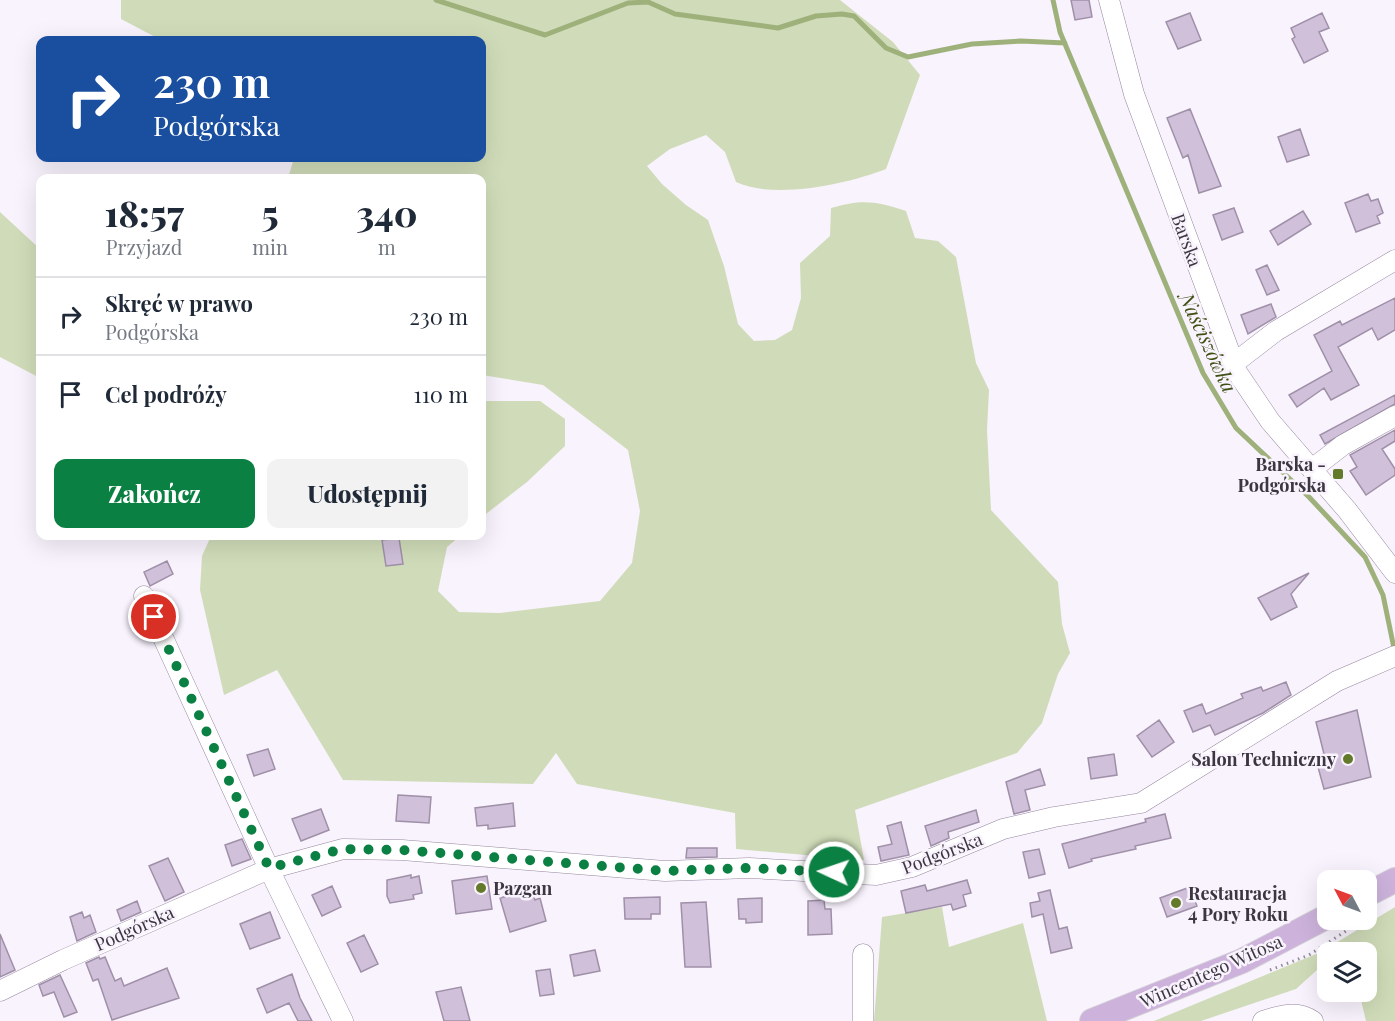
<!DOCTYPE html>
<html lang="pl">
<meta charset="utf-8">
<style>
body{margin:0;font-family:"Playfair Display",serif;background:#f2f2f3;color:#1f2937;height:100vh;display:flex;flex-direction:column;font-size:22px;white-space:nowrap}
*{box-sizing:border-box;margin:0}
p{font-size:20px;color:#747a83}
.icon{flex:none;width:33px;height:33px;fill:none;stroke:currentColor;stroke-width:2;stroke-linecap:round;stroke-linejoin:round}
.map{position:relative;flex:1;overflow:hidden}
.drawer{position:absolute;left:36px;top:174px;width:450px;height:366px;display:flex;flex-direction:column;background:#fff;border-radius:12px;box-shadow:0 6px 24px #0002}
.drawer>*{flex:none}
.banner{position:absolute;left:36px;top:36px;width:450px;height:126px;border-radius:12px;box-shadow:0 6px 24px #0002;background:#1a4fa0;color:#fff;overflow:hidden}
.needle{width:39px;rotate:311deg}
.buttons{position:absolute;left:1317px;top:870px;display:grid;gap:12px}
.buttons a{display:grid;place-items:center;width:60px;height:60px;border-radius:12px;background:#fff;box-shadow:0 6px 24px #0002;font-size:30px}
.pin{position:absolute;display:grid;place-items:center;width:51px;height:51px;color:#fff;margin:-26px;border:3px solid #fff;border-radius:50%;box-shadow:0 2px 6px #0007}
.me{position:absolute;width:66px;margin:-33px;rotate:273deg;stroke-linejoin:round;filter:drop-shadow(0 0 4px #0008)}
.turn{display:flex;align-items:center;gap:21px;height:126px;padding:0 18px;font-size:27px}
.turn .icon{width:78px;height:78px;stroke-width:2.5}
.turn b{display:block;font-size:42px;line-height:51px}
.eta{display:flex;justify-content:space-evenly;align-items:center;height:102px;text-align:center}
.eta b{font-size:36px;font-weight:800;line-height:42px}
.action{display:flex;gap:12px;margin-top:auto;padding:12px 18px}
.action a{flex:1;height:69px;border-radius:12px;background:#0b8043;color:#fff;font-size:24px;font-weight:800;line-height:69px;text-align:center}
.action a+a{background:#f2f2f3;color:#1f2937}
ul{padding:0;list-style:none}
li{display:flex;align-items:center;gap:18px;height:78px;padding:0 18px;border-top:2px solid #e0e1e3}
li div{flex:1}
li b{display:block;font-size:22px}
li em{font-style:normal}
.map>svg:first-child{display:block}
.green{fill:#d0dcb9}
.lines{fill:none;stroke-linecap:round;stroke-linejoin:round}
.stream{stroke:#9fb17b;stroke-width:5}
.building{fill:#d0c0da;stroke:#9f90a8;stroke-width:1.5}
.minor-casing{stroke:#96879f;stroke-width:21}
.major-casing{stroke:#d4d3d5;stroke-width:26}
.path{stroke:#918b96;stroke-width:3;stroke-dasharray:1.5 4.5;stroke-linecap:butt}
.minor{stroke:#fff;stroke-width:20}
.major{stroke:#cdb3dc;stroke-width:24}
.route{stroke:#0b8043;stroke-width:10;stroke-dasharray:0 18}
.poi-dot{fill:#647a2b;stroke:#f9f3fe;stroke-width:2}
.labels{text-anchor:middle;dominant-baseline:central;stroke-width:5;stroke-linejoin:round;paint-order:stroke}
.street-label{font-size:18px;fill:#3c3640;stroke:#f9f3fe}
.poi-label{font-size:18px;font-weight:bold;fill:#3c3640;stroke:#f9f3fe;text-anchor:end}
.water-label{font-size:20px;font-style:italic;fill:#405013;stroke:#f9f3fe}
</style>
<div class="map">
<svg width="1395" height="1021" viewBox="0 0 1395 1021">
<rect width="100%" height="100%" fill="#f9f3fe"/>
<path class="green" d="M 121,0 L 840,0 L 893,42 L 920,75 L 886,169 C 848,184 774,200 736,182 L 725,152 L 706,135 L 670,149 L 647,166 L 662,184 L 686,205 L 708,220 L 724,266 L 738,324 L 754,341 L 775,340 L 792,330 L 801,298 L 800,263 L 830,236 L 831,208 C 862,199 876,201 906,211 L 915,238 L 938,241 L 956,257 L 976,363 L 989,390 L 987,430 L 991,510 L 1058,582 L 1062,624 L 1070,653 L 1058,674 L 1042,723 L 1017,753 L 855,810 L 864,860 L 736,849 L 735,813 L 577,784 L 556,753 L 533,784 L 343,780 L 277,670 L 224,695 L 200,590 L 202,556 L 211,536 L 460,536 L 447,547 L 438,591 L 459,612 L 500,613 L 600,601 L 632,563 L 640,511 L 628,450 L 543,385 L 482,375 L 482,178 L 288,178 L 294,158 L 482,158 L 482,40 L 161,40 L 121,19 Z
M 0,212 L 40,249 L 40,378 L 0,357 Z
M 482,401 L 540,401 L 565,419 L 565,446 L 527,482 L 482,517 Z
M 942,907 L 949,947 L 1023,923 L 1047,1021 L 874,1021 L 882,917 Z
M 1395,907 L 1395,1021 L 1366,1021 L 1361,1000 L 1356,992 L 1366,992 L 1366,952 L 1328,952 L 1327,961 L 1296,989 L 1201,1021 L 1154,1021 L 1321,952 Z"/>
<g class="lines">
<path class="stream" d="M 436,0 L 545,35 L 628,3 L 648,2 L 675,14 L 778,28 L 816,16 L 842,14 L 854,16 L 886,48 L 908,57 L 972,44 L 1021,41 L 1065,43
M 1053,0 L 1060,32 L 1203,373 L 1236,428 L 1309,497 L 1365,557 L 1383,595 L 1395,653"/>
</g>
<path class="building" d="M 1071,0 L 1089,0 L 1092,17 L 1075,20 Z
M 1190,13 L 1201,40 L 1178,49 L 1166,22 Z
M 1322,13 L 1329,28 L 1319,32 L 1328,51 L 1304,63 L 1292,39 L 1295,37 L 1291,28 Z
M 1190,109 L 1221,186 L 1199,193 L 1188,155 L 1183,158 L 1167,118 Z
M 1300,129 L 1309,155 L 1287,162 L 1278,137 Z
M 1368,194 L 1371,201 L 1378,199 L 1383,213 L 1377,216 L 1380,223 L 1356,232 L 1345,203 Z
M 1234,208 L 1243,232 L 1222,240 L 1213,215 Z
M 1303,211 L 1311,224 L 1278,245 L 1270,231 Z
M 1267,265 L 1279,290 L 1267,295 L 1256,270 Z
M 1395,298 L 1395,330 L 1378,340 L 1372,328 L 1338,347 L 1359,385 L 1331,400 L 1324,388 L 1297,407 L 1289,395 L 1332,371 L 1314,335 L 1340,321 L 1342,325 Z
M 1271,304 L 1276,317 L 1248,334 L 1241,315 Z
M 1395,395 L 1395,404 L 1325,444 L 1320,435 Z
M 1395,430 L 1395,441 L 1382,449 L 1395,469 L 1395,475 L 1366,495 L 1350,471 L 1357,467 L 1350,455 Z
M 399,538 L 403,564 L 386,566 L 382,540 Z
M 167,561 L 173,574 L 150,586 L 144,572 Z
M 1309,573 L 1291,594 L 1297,607 L 1271,620 L 1258,598 Z
M 1286,682 L 1291,695 L 1263,713 L 1215,735 L 1210,725 L 1193,732 L 1184,711 L 1202,704 L 1206,714 L 1243,698 L 1241,694 L 1261,687 L 1263,691 Z
M 1357,710 L 1371,777 L 1324,789 L 1315,756 L 1324,754 L 1316,722 Z
M 1159,720 L 1174,742 L 1152,757 L 1137,736 Z
M 268,749 L 275,769 L 254,776 L 247,755 Z
M 1114,754 L 1117,775 L 1091,779 L 1088,758 Z
M 1040,769 L 1045,785 L 1025,790 L 1030,810 L 1014,814 L 1006,782 Z
M 398,795 L 431,797 L 429,823 L 396,821 Z
M 513,803 L 515,826 L 488,829 L 488,825 L 477,826 L 475,808 Z
M 321,809 L 329,830 L 301,841 L 292,819 Z
M 976,810 L 979,822 L 948,832 L 949,838 L 931,846 L 925,826 Z
M 1165,814 L 1171,838 L 1135,846 L 1136,849 L 1091,859 L 1092,861 L 1069,868 L 1062,844 L 1146,822 L 1145,819 Z
M 901,822 L 909,855 L 881,861 L 878,847 L 892,844 L 887,826 Z
M 242,839 L 251,859 L 232,866 L 225,845 Z
M 687,848 L 717,848 L 717,857 L 686,858 Z
M 1039,849 L 1045,874 L 1029,878 L 1023,852 Z
M 168,858 L 184,892 L 165,901 L 149,866 Z
M 411,875 L 411,878 L 419,876 L 422,893 L 413,895 L 414,899 L 390,903 L 387,896 L 387,880 Z
M 487,876 L 492,909 L 456,914 L 452,881 Z
M 967,880 L 971,893 L 963,895 L 966,906 L 953,910 L 951,904 L 906,913 L 901,891 L 925,885 L 927,891 Z
M 332,886 L 341,907 L 322,916 L 312,895 Z
M 1190,887 L 1197,906 L 1167,917 L 1160,898 Z
M 531,889 L 535,900 L 540,898 L 546,921 L 510,932 L 500,898 Z
M 1050,890 L 1059,929 L 1067,927 L 1072,948 L 1051,953 L 1043,914 L 1032,917 L 1030,903 L 1040,901 L 1038,893 Z
M 660,897 L 660,914 L 651,914 L 651,919 L 625,919 L 624,898 Z
M 762,898 L 762,922 L 746,923 L 746,919 L 739,919 L 738,899 Z
M 824,900 L 825,909 L 831,909 L 832,934 L 808,935 L 808,901 Z
M 137,901 L 141,912 L 121,921 L 117,910 Z
M 706,902 L 711,967 L 685,967 L 681,903 Z
M 82,912 L 84,918 L 90,915 L 96,932 L 77,941 L 70,917 Z
M 270,912 L 280,938 L 250,949 L 240,924 Z
M 0,934 L 15,970 L 0,977 Z
M 364,935 L 378,964 L 361,972 L 347,943 Z
M 595,950 L 600,971 L 574,976 L 570,955 Z
M 99,957 L 100,959 L 105,957 L 115,981 L 121,978 L 124,986 L 167,968 L 179,998 L 112,1020 L 98,979 L 93,981 L 86,963 Z
M 550,969 L 554,994 L 540,996 L 536,971 Z
M 292,974 L 300,998 L 312,1021 L 298,1021 L 289,1003 L 267,1013 L 257,989 Z
M 60,975 L 77,1012 L 64,1017 L 54,992 L 43,996 L 39,985 Z
M 461,987 L 470,1021 L 444,1021 L 436,992 Z"/>
<g class="lines">
<g class="minor-casing">
<path id="minor" d="M 1109,0 L 1134,94 L 1237,372 L 1270,421 L 1347,510 L 1395,573
M 1233,364 L 1276,331 L 1395,260
M 1312,469 L 1343,445 L 1395,416
M 144,596 L 269,869 L 343,1021
M 0,991 L 63,960 L 269,869 L 343,849 L 402,850 L 665,871 L 749,868 L 876,875 L 912,867 L 1003,829 L 1054,817 L 1141,803 L 1337,681 L 1395,656
M 863,1021 L 863,954
M 1263,1021 C 1281,1015 1297,1010 1313,1021"/>
</g>
<g class="major-casing">
<path id="major" d="M 1366,895 L 1395,880
M 1092,1021 L 1242,961 L 1328,916"/>
</g>
<path class="path" d="M 1270,970 L 1309,955 L 1363,920"/>
<use href="#minor" class="minor"/>
<use href="#major" class="major"/>
</g>
<g class="lines">
<path class="route" d="M 154,617 L 269,868 L 343,849 L 402,850 L 665,871 L 749,868 L 834,872"/>
</g>
<g class="poi-dot">
<rect x="1332" y="468" width="12" height="12" rx="3"/>
<circle cx="1348" cy="759" r="6"/>
<circle cx="481" cy="888" r="6"/>
<circle cx="1176" cy="903" r="6"/>
</g>
<g class="labels">
<g class="street-label">
<text transform="translate(1187 240) rotate(70)">Barska</text>
<text transform="translate(942 853) rotate(-21)">Podgórska</text>
<text transform="translate(134 928) rotate(-24)">Podgórska</text>
<text transform="translate(1211 971) rotate(-24)">Wincentego Witosa</text>
</g>
<g class="poi-label">
<text x="1326" y="464">Barska -<tspan x="1326" dy="21">Podgórska</tspan></text>
<text x="1336" y="759">Salon Techniczny</text>
<text x="493" y="888" text-anchor="start">Pazgan</text>
<text x="1188" y="893" text-anchor="start">Restauracja<tspan x="1188" dy="21">4 Pory Roku</tspan></text>
</g>
<g class="water-label">
<text transform="translate(1209 342) rotate(65)">Naściszówka</text>
</g>
</g>
</svg>
<div class="buttons">
<a><svg class="needle" viewBox="-14 -14 28 28"><path d="M0-13l5 13h-10z" fill="#e53935"/><path d="M0 13l5-13h-10z" fill="#747a83"/></svg></a>
<a><svg class="icon" aria-label="layers" viewBox="0 0 24 24"><path d="M12 4l9 5-9 5-9-5zM3 14l9 5 9-5"/></svg></a>
</div>
<div class="pin" style="left:154px;top:617px;background:#d93025"><svg class="icon" aria-label="arrive" viewBox="0 0 24 24"><path d="M6 21V4h12l-3 4 3 4H6"/></svg></div>
<svg class="me" style="left:834px;top:872px" viewBox="-20 -20 40 40"><circle r="17" fill="#0b8043" stroke="#fff" stroke-width="3"/><path d="M0-11L8 9 0 5-8 9z" fill="#fff"/></svg>
<div class="banner">
<div class="turn"><svg class="icon" aria-label="right" viewBox="0 0 24 24"><path d="M7 20v-9h11M14 6l5 5-5 5"/></svg><div><b>230 m</b>Podgórska</div></div>
</div>
<section class="drawer">
<div class="eta">
<div><b>18:57</b><p>Przyjazd</p></div>
<div><b>5</b><p>min</p></div>
<div><b>340</b><p>m</p></div>
</div>
<ul>
<li><svg class="icon" aria-label="right" viewBox="0 0 24 24"><path d="M7 20v-9h11M14 6l5 5-5 5"/></svg><div><b>Skręć w prawo</b><p>Podgórska</p></div><em>230 m</em></li>
<li><svg class="icon" aria-label="arrive" viewBox="0 0 24 24"><path d="M6 21V4h12l-3 4 3 4H6"/></svg><div><b>Cel podróży</b></div><em>110 m</em></li>
</ul>
<div class="action"><a>Zakończ</a><a>Udostępnij</a></div>
</section>
</div>
